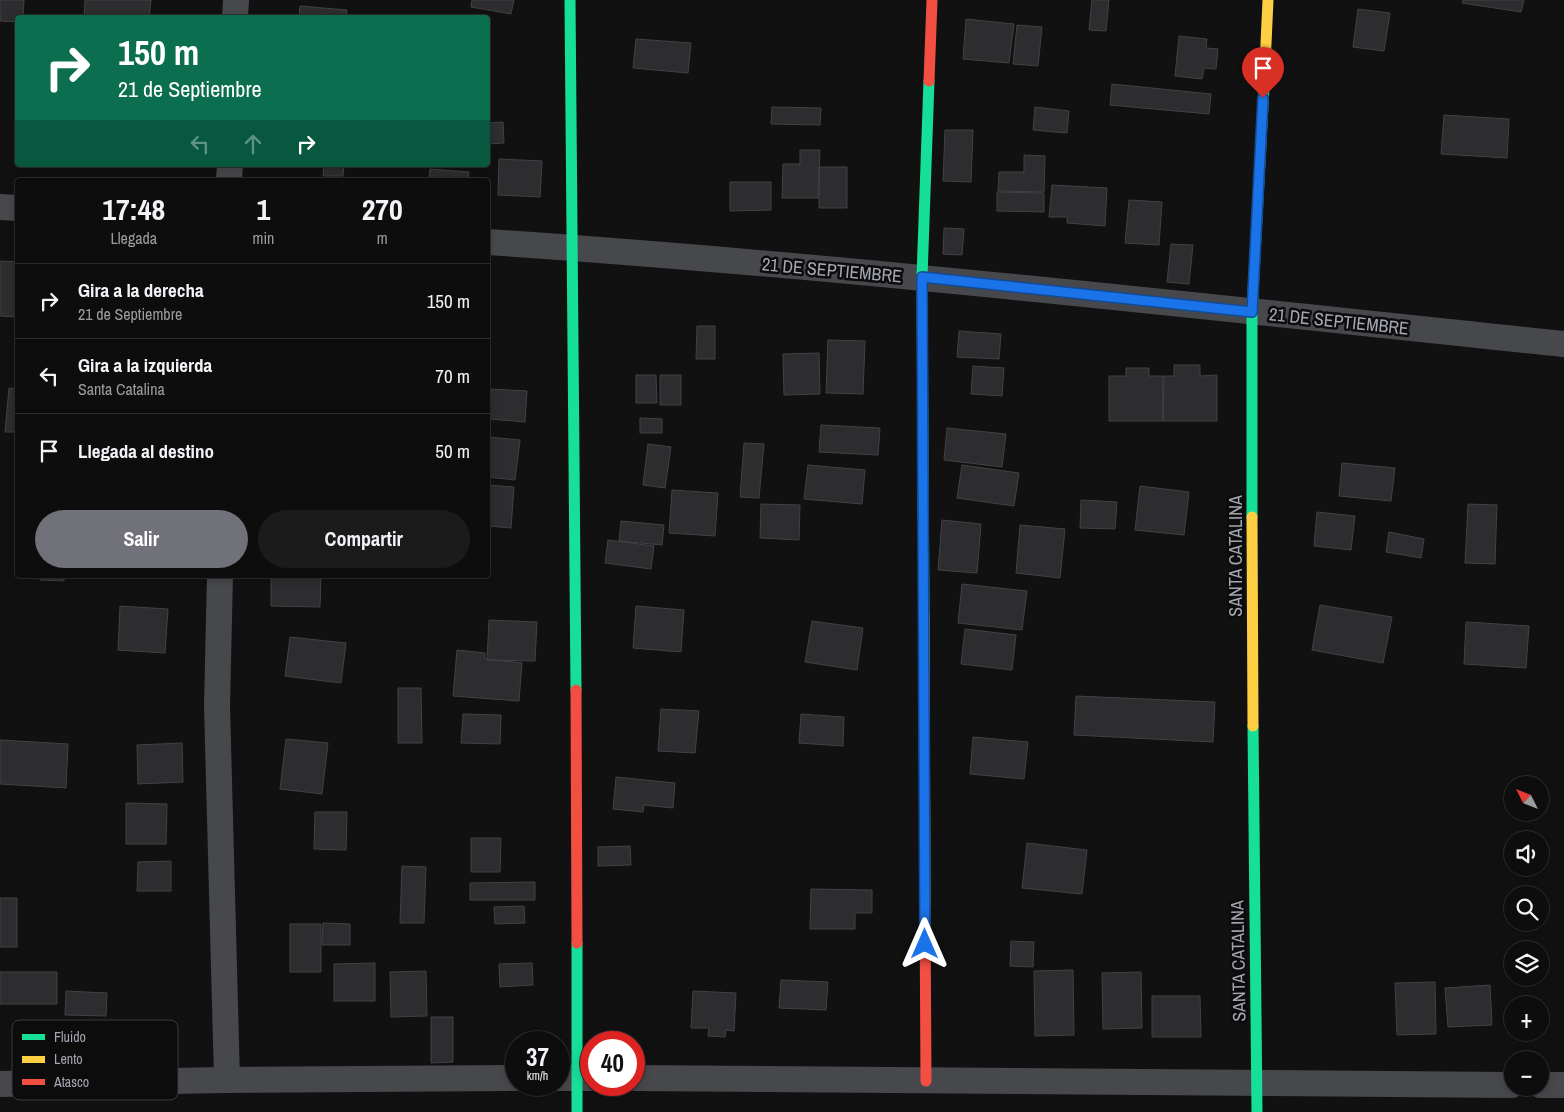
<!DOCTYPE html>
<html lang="es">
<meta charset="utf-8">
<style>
body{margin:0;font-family:"Archivo Narrow",sans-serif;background:#1b1b1c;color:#f1f3f6;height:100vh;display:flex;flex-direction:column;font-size:19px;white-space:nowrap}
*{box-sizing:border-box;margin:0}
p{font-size:16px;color:#9a9c9e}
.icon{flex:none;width:28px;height:28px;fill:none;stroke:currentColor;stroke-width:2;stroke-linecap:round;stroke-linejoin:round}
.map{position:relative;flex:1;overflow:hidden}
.sheet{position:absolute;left:15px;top:178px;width:475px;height:400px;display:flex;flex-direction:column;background:#0d0d0e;border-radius:5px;box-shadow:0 2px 8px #0003,0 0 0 1px #2d2d2e}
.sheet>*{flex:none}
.top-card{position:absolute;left:15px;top:15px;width:475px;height:152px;border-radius:5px;box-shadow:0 2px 8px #0003,0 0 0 1px #2d2d2e;background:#0b6e4f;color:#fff;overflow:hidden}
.needle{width:32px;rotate:312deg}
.buttons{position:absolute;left:1504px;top:776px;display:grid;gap:10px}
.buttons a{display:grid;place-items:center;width:45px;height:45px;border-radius:50%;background:#0d0d0e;box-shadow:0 2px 8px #0003,0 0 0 1px #2d2d2e;font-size:25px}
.speed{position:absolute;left:505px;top:1031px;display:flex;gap:10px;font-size:25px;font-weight:700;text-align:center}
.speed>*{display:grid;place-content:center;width:65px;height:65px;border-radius:50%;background:#0d0d0e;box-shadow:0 2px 8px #0003,0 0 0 1px #2d2d2e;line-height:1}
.speed small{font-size:12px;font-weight:400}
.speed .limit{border:8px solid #d22;background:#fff;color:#111}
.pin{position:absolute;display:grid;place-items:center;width:42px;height:42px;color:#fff;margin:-51px -21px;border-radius:50% 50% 50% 0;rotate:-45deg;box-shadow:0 0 5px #0007}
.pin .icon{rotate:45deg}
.me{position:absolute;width:55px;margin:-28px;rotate:0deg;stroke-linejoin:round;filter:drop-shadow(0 0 4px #0008)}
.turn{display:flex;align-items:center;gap:18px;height:105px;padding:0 20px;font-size:22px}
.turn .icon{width:65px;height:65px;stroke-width:2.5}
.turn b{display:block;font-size:35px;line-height:42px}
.lanes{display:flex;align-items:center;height:48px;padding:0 20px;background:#0003;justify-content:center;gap:25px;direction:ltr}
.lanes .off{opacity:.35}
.eta{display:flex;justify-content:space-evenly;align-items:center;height:85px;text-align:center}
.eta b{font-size:30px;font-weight:700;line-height:35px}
.button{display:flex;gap:10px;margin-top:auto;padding:10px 20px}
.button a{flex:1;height:58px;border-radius:30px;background:#717279;color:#fff;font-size:20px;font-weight:700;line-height:58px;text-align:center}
.button a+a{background:#1b1b1c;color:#f1f3f6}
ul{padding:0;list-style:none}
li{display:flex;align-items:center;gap:15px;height:75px;padding:0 20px;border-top:1px solid #2d2d2e}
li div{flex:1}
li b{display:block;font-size:19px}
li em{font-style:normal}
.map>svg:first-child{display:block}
.building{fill:#2d2d2f;stroke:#414245}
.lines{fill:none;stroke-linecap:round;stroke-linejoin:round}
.street{stroke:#47484b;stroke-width:26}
.fast{stroke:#16e098;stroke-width:11}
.slow{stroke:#ffcf43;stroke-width:11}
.jam{stroke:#f24e42;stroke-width:11}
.route-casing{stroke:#114b97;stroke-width:12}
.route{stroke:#1a73e8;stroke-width:9}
.labels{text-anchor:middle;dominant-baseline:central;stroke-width:5;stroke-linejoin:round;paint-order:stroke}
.street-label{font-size:18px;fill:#a4a6b1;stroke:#0c0c0d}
.key{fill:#0c0c0d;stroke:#3a3a3e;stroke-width:1}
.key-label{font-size:14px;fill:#a4a6b1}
</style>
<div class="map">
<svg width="1564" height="1112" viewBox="0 0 1564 1112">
<rect width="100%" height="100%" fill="#111112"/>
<path class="building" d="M 0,0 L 24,0 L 23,18 L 18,18 L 18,22 L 0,21 Z
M 85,0 L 151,0 L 149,18 L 84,18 Z
M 472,0 L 514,0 L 511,14 L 471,7 Z
M 1092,0 L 1109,0 L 1106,31 L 1089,30 Z
M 1463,0 L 1524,0 L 1521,12 L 1462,3 Z
M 300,6 L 347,10 L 346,18 L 299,18 Z
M 1358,9 L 1390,13 L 1384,51 L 1353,47 Z
M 966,19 L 1014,24 L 1009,63 L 963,59 Z
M 1017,25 L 1042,27 L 1038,66 L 1013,64 Z
M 1179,36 L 1207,39 L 1206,48 L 1218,49 L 1216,69 L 1204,68 L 1202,79 L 1175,76 Z
M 636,39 L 691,43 L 688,73 L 633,68 Z
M 1112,84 L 1211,94 L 1209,114 L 1110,105 Z
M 772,107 L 821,108 L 820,125 L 771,124 Z
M 1035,107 L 1069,111 L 1067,133 L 1033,130 Z
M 1444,115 L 1509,119 L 1507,158 L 1441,154 Z
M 503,122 L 504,143 L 488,144 L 488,123 Z
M 945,130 L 973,130 L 971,182 L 943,181 Z
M 800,150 L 820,150 L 818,198 L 782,198 L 783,164 L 800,164 Z
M 1024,155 L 1045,156 L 1044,192 L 998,191 L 999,172 L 1024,172 Z
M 499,159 L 542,161 L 540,197 L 498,195 Z
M 324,165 L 344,165 L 343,176 L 323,176 Z
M 819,167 L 847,167 L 847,208 L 819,208 Z
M 430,169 L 469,172 L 468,180 L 429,180 Z
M 730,182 L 771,182 L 771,210 L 730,211 Z
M 1052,185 L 1107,188 L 1105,226 L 1067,223 L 1067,217 L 1049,217 Z
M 997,192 L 1044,193 L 1044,212 L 997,211 Z
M 1129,200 L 1162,202 L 1159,245 L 1125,243 Z
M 944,228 L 964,229 L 962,255 L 943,254 Z
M 1171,244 L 1193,245 L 1189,284 L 1167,282 Z
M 0,261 L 18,262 L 18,317 L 0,316 Z
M 697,326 L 715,326 L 715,359 L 696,359 Z
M 959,331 L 1001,334 L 999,359 L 957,357 Z
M 828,340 L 865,341 L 863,394 L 826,393 Z
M 819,353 L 820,394 L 784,395 L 783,354 Z
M 1174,365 L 1200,365 L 1200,376 L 1217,375 L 1217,421 L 1163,421 L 1164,376 L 1174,376 Z
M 973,366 L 1004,368 L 1002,396 L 971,394 Z
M 1126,368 L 1149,368 L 1149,376 L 1163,376 L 1163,421 L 1109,421 L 1109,376 L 1126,376 Z
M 636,375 L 656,375 L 657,403 L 636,403 Z
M 660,375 L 681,375 L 681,405 L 660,405 Z
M 9,388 L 18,389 L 18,432 L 5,432 Z
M 491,389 L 527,391 L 525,422 L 489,419 Z
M 640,418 L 662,419 L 662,433 L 640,433 Z
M 821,425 L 880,428 L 878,455 L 819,452 Z
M 947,428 L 1006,434 L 1002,467 L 944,460 Z
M 488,437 L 520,440 L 515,480 L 488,477 Z
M 744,443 L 764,444 L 759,498 L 740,497 Z
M 648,444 L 671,447 L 665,488 L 643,485 Z
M 1342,463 L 1395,468 L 1391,501 L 1339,496 Z
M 808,465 L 865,470 L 862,504 L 804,499 Z
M 962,465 L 1019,473 L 1014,506 L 957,498 Z
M 488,485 L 514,487 L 511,528 L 488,526 Z
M 1140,486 L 1189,492 L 1184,535 L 1135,530 Z
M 672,490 L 718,493 L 715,536 L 669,533 Z
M 1081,500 L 1117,502 L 1115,529 L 1080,528 Z
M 761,504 L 800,505 L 799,540 L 760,538 Z
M 1468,504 L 1497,505 L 1495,564 L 1465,563 Z
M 1317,512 L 1355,516 L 1351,550 L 1314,546 Z
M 942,520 L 981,524 L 977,573 L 938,570 Z
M 621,521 L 664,525 L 662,545 L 619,541 Z
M 1020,525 L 1065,529 L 1060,578 L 1016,573 Z
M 1389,532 L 1424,539 L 1421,558 L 1386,552 Z
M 608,540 L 654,546 L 651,569 L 605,563 Z
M 40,575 L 64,575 L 64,581 L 40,580 Z
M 271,575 L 321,575 L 320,607 L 271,606 Z
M 962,584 L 1027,591 L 1022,630 L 958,623 Z
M 1320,605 L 1392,617 L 1383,663 L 1312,650 Z
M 120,606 L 168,609 L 165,653 L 118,650 Z
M 636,606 L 684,610 L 681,652 L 633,648 Z
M 489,620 L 537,622 L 535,661 L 487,660 Z
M 812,621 L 863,628 L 857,670 L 805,662 Z
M 1466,622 L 1529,626 L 1526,668 L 1464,664 Z
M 965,629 L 1016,635 L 1012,670 L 961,664 Z
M 290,637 L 346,643 L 341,683 L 285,676 Z
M 457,650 L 485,653 L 485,659 L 522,663 L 519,701 L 453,696 Z
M 398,688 L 421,688 L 422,743 L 398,743 Z
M 1076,696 L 1215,702 L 1213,742 L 1074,735 Z
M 661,709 L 699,711 L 695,753 L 658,751 Z
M 463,714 L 501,715 L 500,744 L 461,743 Z
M 801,714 L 844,717 L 843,746 L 799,743 Z
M 973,737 L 1028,742 L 1024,779 L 970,774 Z
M 286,739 L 328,743 L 322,794 L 280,789 Z
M 0,740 L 68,744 L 66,788 L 0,784 Z
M 182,743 L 183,782 L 138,784 L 137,745 Z
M 616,777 L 675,783 L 673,808 L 644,805 L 643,812 L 613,809 Z
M 126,803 L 167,804 L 166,844 L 126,844 Z
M 315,812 L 347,812 L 346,850 L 314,849 Z
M 471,838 L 501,838 L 500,872 L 471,872 Z
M 1027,843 L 1087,850 L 1082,894 L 1022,888 Z
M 630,846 L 631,865 L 598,866 L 598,847 Z
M 171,861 L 171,891 L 137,891 L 138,862 Z
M 402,866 L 426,867 L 424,923 L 400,923 Z
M 535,882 L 535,900 L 470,900 L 470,883 Z
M 811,889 L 872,890 L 872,913 L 855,913 L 855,929 L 810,929 Z
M 0,898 L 17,898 L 17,947 L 0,947 Z
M 524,906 L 525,923 L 495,924 L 494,907 Z
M 323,923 L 350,924 L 350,945 L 322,945 Z
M 290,924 L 321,924 L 321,972 L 290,972 Z
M 1011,941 L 1034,942 L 1033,967 L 1010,966 Z
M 375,963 L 375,1001 L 334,1001 L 334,964 Z
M 532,963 L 533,985 L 500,987 L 499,964 Z
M 1073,970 L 1074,1035 L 1035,1036 L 1034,971 Z
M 426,971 L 427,1016 L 391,1017 L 390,972 Z
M 0,972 L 57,972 L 57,1004 L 0,1004 Z
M 1141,972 L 1142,1028 L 1103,1029 L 1102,973 Z
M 781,980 L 828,982 L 826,1010 L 779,1008 Z
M 1435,982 L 1436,1034 L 1397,1035 L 1395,983 Z
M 1490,985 L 1492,1025 L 1448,1027 L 1445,988 Z
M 66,991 L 107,993 L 106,1016 L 65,1015 Z
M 693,991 L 736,993 L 734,1031 L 726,1030 L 725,1037 L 708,1036 L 709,1028 L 691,1028 Z
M 1152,996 L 1200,996 L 1201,1037 L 1152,1037 Z
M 431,1017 L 453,1017 L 453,1062 L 431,1063 Z"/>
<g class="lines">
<path class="street" d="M 235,18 L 236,0
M 229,180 L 230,165
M 0,207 L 18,208
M 488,242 C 847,266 1206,307 1564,344
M 220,575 L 217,706 L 227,1080
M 559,1078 L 591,1078
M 634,1078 L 1512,1085
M 0,1084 L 227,1080 L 516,1078
M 1540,1085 L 1564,1085"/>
<path class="fast" d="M 570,0 L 576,690
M 1252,517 L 1252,312 L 1264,87
M 924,616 L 922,277 L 929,81
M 1253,726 L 1257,1112
M 577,943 L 577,1112"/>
<path class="slow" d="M 1264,87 L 1268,0
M 1252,517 L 1253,726
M 924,616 L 925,905"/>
<path class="jam" d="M 929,81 L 932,0
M 576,690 L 577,943
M 925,905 L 926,1081"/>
</g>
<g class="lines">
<g class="route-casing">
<path id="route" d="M 925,944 L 922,277 L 1252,312 L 1263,98"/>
</g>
<use href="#route" class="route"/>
</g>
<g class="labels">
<g class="street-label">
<text transform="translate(832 270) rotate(5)">21 DE SEPTIEMBRE</text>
<text transform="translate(1339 321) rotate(6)">21 DE SEPTIEMBRE</text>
<text transform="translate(1235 556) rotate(-90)">SANTA CATALINA</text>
<text transform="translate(1238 961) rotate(-91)">SANTA CATALINA</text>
</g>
</g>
<rect x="12" y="1020" width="166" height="80" rx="8" class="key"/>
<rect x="22" y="1034" width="23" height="6" fill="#16e098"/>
<rect x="22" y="1056" width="23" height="7" fill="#ffcf43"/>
<rect x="22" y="1079" width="23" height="6" fill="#f24e42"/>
<g class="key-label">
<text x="54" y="1042">Fluido</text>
<text x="54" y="1064">Lento</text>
<text x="54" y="1087">Atasco</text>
</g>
</svg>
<div class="buttons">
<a><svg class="needle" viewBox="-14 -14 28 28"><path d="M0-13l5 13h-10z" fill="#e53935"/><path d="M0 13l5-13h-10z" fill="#9a9c9e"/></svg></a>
<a><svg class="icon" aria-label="sound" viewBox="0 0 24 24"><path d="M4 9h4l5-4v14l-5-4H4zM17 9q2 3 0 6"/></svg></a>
<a><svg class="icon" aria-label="search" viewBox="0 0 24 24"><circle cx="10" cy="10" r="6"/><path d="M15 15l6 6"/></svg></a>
<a><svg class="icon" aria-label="layers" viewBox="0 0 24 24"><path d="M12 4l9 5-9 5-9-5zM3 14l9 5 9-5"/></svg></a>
<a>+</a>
<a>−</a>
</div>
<div class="speed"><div>37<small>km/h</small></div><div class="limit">40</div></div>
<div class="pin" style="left:1263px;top:98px;background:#d93025"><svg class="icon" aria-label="arrive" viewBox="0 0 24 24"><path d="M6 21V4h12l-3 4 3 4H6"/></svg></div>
<svg class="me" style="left:925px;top:944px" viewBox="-20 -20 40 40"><path d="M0-17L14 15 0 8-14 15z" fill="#1a73e8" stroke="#fff" stroke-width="4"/></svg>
<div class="top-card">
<div class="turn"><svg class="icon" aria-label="right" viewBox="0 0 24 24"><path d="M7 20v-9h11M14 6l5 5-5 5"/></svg><div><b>150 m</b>21 de Septiembre</div></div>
<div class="lanes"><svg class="icon off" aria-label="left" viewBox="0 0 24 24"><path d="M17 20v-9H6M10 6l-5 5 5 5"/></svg><svg class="icon off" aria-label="ahead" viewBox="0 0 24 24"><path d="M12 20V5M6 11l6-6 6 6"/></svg><svg class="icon" aria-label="right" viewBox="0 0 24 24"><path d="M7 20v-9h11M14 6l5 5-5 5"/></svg></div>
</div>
<section class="sheet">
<div class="eta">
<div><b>17:48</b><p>Llegada</p></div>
<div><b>1</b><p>min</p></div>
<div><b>270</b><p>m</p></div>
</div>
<ul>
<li><svg class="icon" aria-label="right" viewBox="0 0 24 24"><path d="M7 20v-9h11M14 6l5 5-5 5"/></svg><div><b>Gira a la derecha</b><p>21 de Septiembre</p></div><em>150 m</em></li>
<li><svg class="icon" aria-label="left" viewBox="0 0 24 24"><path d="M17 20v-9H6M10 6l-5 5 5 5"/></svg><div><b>Gira a la izquierda</b><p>Santa Catalina</p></div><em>70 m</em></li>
<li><svg class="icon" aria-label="arrive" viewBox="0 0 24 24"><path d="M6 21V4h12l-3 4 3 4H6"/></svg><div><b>Llegada al destino</b></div><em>50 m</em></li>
</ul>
<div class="button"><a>Salir</a><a>Compartir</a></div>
</section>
</div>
